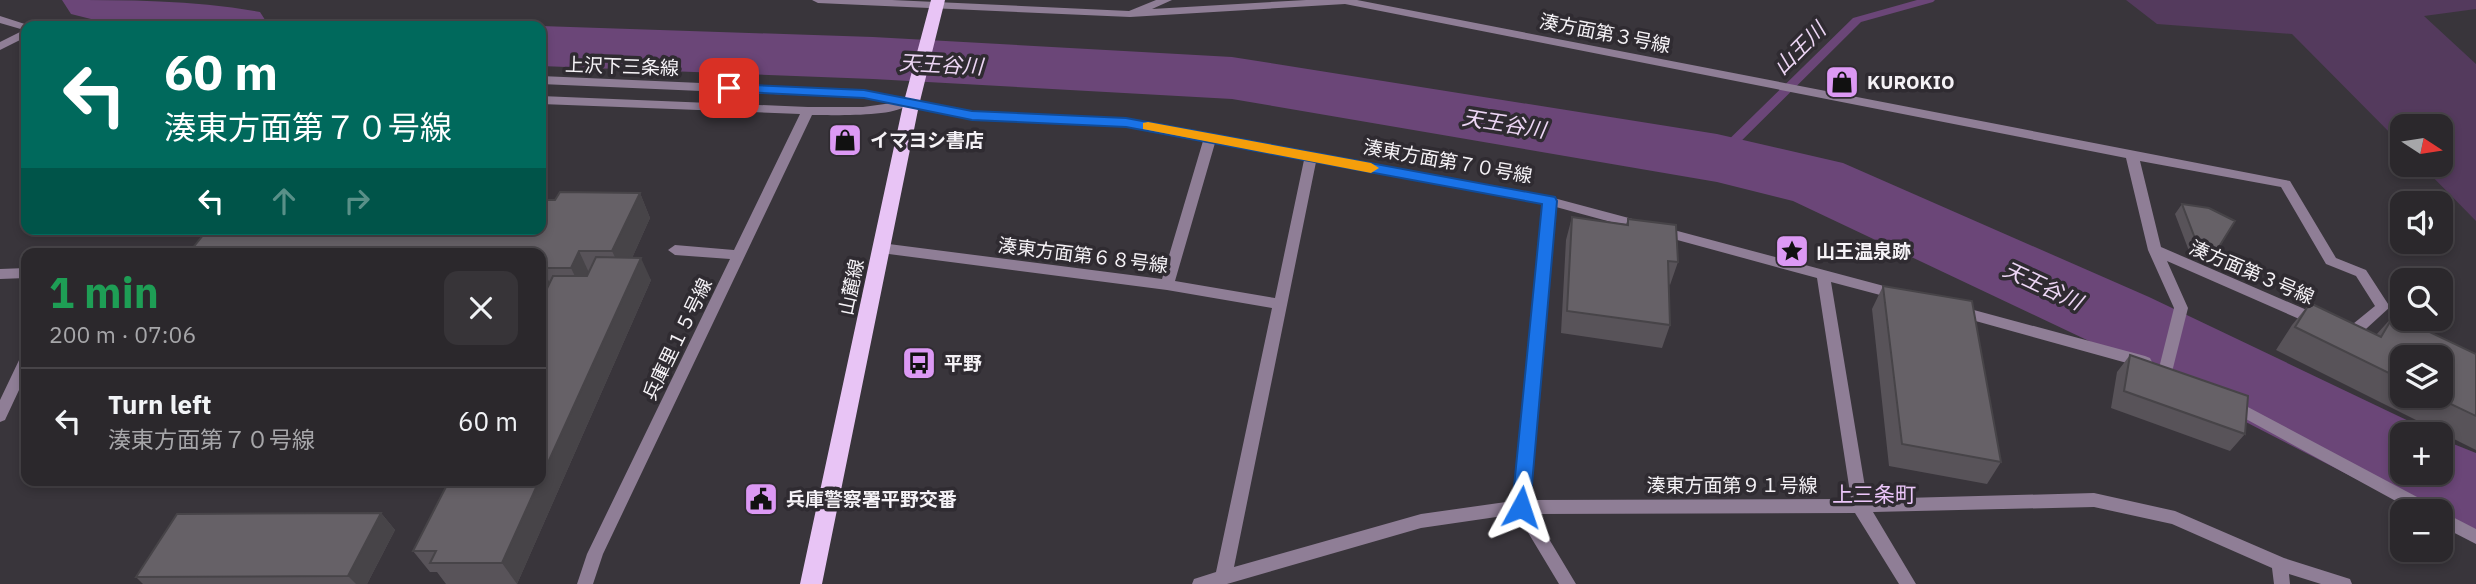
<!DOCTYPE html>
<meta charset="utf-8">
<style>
body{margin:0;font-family:"IBM Plex Sans","Noto Sans JP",sans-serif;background:#373438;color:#f1f3f6;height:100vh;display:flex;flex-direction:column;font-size:26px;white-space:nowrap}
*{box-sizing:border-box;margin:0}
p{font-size:23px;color:#a6a6a9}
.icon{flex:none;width:38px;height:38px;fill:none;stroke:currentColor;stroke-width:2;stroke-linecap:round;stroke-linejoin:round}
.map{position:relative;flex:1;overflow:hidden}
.drawer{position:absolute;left:21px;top:248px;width:525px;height:238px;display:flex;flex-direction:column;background:#2b282c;border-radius:14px;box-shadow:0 4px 10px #0003,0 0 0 2px #474448}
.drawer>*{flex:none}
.guide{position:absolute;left:21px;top:21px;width:525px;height:214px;border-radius:14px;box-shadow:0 4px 10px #0003,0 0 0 2px #474448;background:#00695c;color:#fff;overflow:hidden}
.needle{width:46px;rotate:102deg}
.buttons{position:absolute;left:2390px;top:114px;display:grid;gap:14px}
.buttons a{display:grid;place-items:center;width:63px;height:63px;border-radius:14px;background:#2b282c;box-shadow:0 4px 10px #0003,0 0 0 2px #474448;font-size:35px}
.pin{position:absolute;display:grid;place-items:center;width:60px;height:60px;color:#fff;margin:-30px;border-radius:14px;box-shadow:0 4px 10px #0006}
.me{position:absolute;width:77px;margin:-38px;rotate:5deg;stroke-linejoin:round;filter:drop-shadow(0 0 5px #0008)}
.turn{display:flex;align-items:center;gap:24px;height:147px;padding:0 28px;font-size:32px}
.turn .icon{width:91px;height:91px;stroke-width:2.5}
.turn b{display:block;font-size:49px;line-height:60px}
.lanes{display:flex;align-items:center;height:66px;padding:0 28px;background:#0003;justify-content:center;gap:35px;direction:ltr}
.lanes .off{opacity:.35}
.round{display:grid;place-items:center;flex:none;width:74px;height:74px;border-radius:14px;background:#373438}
.head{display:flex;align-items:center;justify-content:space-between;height:119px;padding:0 28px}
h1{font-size:42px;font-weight:800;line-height:52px;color:#1e9e55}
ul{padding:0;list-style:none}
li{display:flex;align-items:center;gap:21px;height:105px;padding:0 28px;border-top:2px solid #474448}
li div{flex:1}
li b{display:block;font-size:26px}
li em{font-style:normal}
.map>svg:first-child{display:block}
.green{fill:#543a5d}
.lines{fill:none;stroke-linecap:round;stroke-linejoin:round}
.stream{fill:#6b4678;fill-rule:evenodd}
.river{fill:#6b4678;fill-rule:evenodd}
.street{fill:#8f7e96;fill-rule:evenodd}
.primary{fill:#e8c4f5;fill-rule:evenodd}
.wall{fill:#585359;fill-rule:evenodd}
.shaded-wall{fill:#474448}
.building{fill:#666167;stroke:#474448;stroke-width:2}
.route{fill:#1a73e8;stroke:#114b97;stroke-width:2}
.slow{fill:#f59e0b}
.labels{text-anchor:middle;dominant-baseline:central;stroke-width:7;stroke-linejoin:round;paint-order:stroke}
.street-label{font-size:19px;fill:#f5f2f6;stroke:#2f2b31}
.poi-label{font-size:19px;font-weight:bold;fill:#f5f2f6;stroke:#2f2b31;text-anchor:start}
.water-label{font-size:21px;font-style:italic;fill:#edd6f5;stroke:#2f2b31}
.neighbourhood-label{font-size:21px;fill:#ebc6f9;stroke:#2f2b31}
</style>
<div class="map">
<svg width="2476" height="584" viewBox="0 0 2476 584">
<rect width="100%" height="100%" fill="#39353b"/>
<path class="green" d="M 2126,0 L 2476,0 L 2476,9 L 2424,16 L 2476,64 L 2476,221 L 2421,165 L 2441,164 L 2441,126 L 2403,126 L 2403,146 L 2292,34 L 2157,24 Z"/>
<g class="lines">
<path class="stream" d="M 1917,0 L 1935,0 L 1933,2 L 1861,22 L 1721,161 L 1713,161 L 1711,158 L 1713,155 L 1853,18 Z"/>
<path class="river" d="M 62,0 C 128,0 195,0 260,12 L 269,26 L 119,26 L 71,14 Z
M 539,26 L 541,26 L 873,37 L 1232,57 L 1717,134 L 1843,163 L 2149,297 L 2436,434 L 2403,434 L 2403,472 L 2441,472 L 2441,439 L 2476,453 L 2476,536 L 2441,524 L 2441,511 C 2424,511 2401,511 2391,493 L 2370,486 L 2089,341 L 1793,201 L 1717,182 L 1232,99 L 873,79 L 541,66 Z"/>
<path class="street" d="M 812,0 L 892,0 L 1129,11 L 1156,0 L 1172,0 L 1152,9 L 1306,0 L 1357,0 L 2285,180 L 2290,181 L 2336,258 L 2366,270 L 2390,307 L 2355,339 C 2348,341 2342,339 2339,333 L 2341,329 L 2348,328 L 2375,306 L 2356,276 L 2326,264 L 2281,187 L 2140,161 L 2161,247 L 2323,317 L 2325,321 L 2323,325 L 2313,325 L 2167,261 L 2188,308 L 2173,368 L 2171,372 L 2161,372 L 2159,368 L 2174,308 L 2148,250 L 2126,158 L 1345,4 L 1130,17 L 818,3 Z
M 0,16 L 31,26 L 26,26 L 26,37 L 0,50 L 0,42 L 24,30 L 0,23 Z
M 541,76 L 864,90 L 972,111 L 1126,119 L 1550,197 L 1899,290 L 1906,295 L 1899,300 L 1831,282 L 1867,499 L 2094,493 L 2175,511 L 2284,558 L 2350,579 L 2352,584 L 2321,584 L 2289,574 L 2290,584 L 2274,584 L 2272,568 L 2172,524 L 2094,507 L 1873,512 L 1916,584 L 1899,584 L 1855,513 L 1534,514 L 1576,584 L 1559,584 L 1517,514 L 1421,528 L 1227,584 L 1192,584 L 1194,579 L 1216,572 L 1272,308 L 1167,290 L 881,253 L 874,248 L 881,243 L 1162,279 L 1203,141 L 1126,127 L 972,119 L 905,106 C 893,117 831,115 812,115 L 603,554 L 593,584 L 577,584 L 587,554 L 730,259 L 675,255 L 668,250 L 675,245 L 734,250 L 800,114 L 541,104 L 541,96 L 808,107 L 863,107 L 892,103 L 864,98 L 541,84 ZM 1215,143 L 1304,160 L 1275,298 L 1175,281 ZM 1316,162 L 1543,204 L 1513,501 L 1421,514 L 1234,567 ZM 1556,207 L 1817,278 L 1851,499 L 1530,500 Z
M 26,268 L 26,278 L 0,279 L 0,269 Z
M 1959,306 L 2145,356 L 2150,358 L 2152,362 L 2150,366 L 2145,368 L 1954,315 L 1952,311 Z
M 26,355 L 26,375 L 5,420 L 0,422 L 0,400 L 21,356 Z
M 2229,397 L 2434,506 L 2436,511 L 2414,511 L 2224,407 L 2221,403 L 2224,399 Z
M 2441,511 L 2476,529 L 2476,544 L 2441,526 Z"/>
<path class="primary" d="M 931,0 L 945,0 L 919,105 L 822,584 L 800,584 L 903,105 Z"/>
</g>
<path class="wall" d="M 640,193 L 650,218 L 632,258 L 651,280 L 517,584 L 446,584 L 437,572 L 430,572 L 413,551 L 541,481 L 541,254 L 555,200 Z
M 2182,204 L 2217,250 L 2210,260 L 2189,251 L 2175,214 Z
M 1572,217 L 1626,224 L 1628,219 L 1678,262 L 1670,285 L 1669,284 L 1670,325 L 1662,348 L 1561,333 L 1566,240 Z
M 1883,286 L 2001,462 L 1987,484 L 1889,466 L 1872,309 Z
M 2310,303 L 2376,335 L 2394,315 L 2476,354 L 2476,450 L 2276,350 L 2292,325 ZM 2403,357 L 2441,396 L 2403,396 Z
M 2130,355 L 2245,434 L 2230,451 L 2111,408 L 2117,372 Z
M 381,513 L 395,530 L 367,584 L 143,584 L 136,577 Z"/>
<path class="shaded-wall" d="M 640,193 L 650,218 L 624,276 L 612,251 Z
M 579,251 L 591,277 L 583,293 L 571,268 Z
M 641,258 L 651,280 L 517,584 L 502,563 L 539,481 L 541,481 L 541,478 Z
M 542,268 L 555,293 L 548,308 L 541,295 L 541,271 Z
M 381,513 L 395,530 L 367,584 L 356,584 L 348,576 Z"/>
<path class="building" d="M 560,192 L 640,193 L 612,251 L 579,251 L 571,268 L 542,268 L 541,271 L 541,254 L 188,254 L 208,229 L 541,229 L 541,200 L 555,200 Z
M 2182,204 L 2209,208 L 2235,221 L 2217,250 L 2196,241 Z
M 1572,217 L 1628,225 L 1628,219 L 1676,225 L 1678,262 L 1668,261 L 1670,325 L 1567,311 Z
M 596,257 L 641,258 L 541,478 L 541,301 L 553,276 L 587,276 Z
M 1883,286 L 1972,301 L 2001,462 L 1902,444 Z
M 2310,303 L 2381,337 L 2394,315 L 2476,354 L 2476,416 L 2434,396 L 2441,396 L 2441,357 L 2403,357 L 2403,380 L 2295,327 Z
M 2130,355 L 2248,396 L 2245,434 L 2124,391 Z
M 449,481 L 539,481 L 502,563 L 430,563 L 436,551 L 413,551 Z
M 381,513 L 348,576 L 136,577 L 177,514 Z"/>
<path class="route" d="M 729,84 L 864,90 L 972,111 L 1126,118 L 1555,197 L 1557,201 L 1530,507 L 1528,512 L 1521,514 L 1515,512 L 1512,507 L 1542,204 L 1126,127 L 972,120 L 864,98 L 724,91 L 722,88 Z"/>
<path class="slow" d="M 1148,122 L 1371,163 L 1379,168 L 1371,173 L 1143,129 L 1143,123 Z"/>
<defs>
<g id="shop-square" transform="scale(1.75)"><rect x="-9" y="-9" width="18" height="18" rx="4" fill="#dc99f4" stroke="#2f2b31"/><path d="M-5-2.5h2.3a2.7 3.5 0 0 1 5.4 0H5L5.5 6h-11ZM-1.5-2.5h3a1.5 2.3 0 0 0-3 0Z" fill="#111"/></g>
<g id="sight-square" transform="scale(1.75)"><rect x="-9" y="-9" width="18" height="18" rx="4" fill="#dc99f4" stroke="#2f2b31"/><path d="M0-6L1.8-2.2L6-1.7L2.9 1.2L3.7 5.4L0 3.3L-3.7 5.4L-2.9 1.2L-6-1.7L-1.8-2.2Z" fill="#111"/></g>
<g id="bus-square" transform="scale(1.75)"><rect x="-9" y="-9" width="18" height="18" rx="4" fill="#dc99f4" stroke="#2f2b31"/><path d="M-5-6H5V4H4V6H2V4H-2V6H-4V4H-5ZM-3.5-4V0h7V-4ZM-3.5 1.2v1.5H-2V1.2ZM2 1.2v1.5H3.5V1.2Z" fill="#111"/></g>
<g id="civic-square" transform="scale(1.75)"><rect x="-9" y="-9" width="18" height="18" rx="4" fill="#dc99f4" stroke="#2f2b31"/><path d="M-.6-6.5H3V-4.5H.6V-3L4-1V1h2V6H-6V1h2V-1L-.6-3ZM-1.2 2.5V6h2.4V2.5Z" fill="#111"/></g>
</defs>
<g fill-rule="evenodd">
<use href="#shop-square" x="1842" y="82"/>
<use href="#shop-square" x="845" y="140"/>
<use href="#sight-square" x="1792" y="251"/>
<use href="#bus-square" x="919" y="363"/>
<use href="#civic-square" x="761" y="499"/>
</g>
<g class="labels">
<g class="street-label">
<text transform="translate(1605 33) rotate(11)">湊方面第３号線</text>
<text transform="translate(622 66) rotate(2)">上沢下三条線</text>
<text transform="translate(1448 161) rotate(10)">湊東方面第７０号線</text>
<text transform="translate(1083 255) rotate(7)">湊東方面第６８号線</text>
<text transform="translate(2252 272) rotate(23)">湊方面第３号線</text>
<text transform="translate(851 287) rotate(-78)">山麓線</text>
<text transform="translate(677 339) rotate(-64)">兵庫里１５号線</text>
<text x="1732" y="485">湊東方面第９１号線</text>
</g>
<g class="poi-label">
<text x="1867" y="82">KUROKIO</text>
<text x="870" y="140">イマヨシ書店</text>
<text x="1816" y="251">山王温泉跡</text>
<text x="944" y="363">平野</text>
<text x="786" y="499">兵庫警察署平野交番</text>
</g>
<g class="water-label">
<text transform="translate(1799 48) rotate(-45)">山王川</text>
<text transform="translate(941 64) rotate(3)">天王谷川</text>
<text transform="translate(1504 123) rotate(9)">天王谷川</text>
<text transform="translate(2043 285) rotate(25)">天王谷川</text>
</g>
<g class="neighbourhood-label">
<text x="1874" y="494">上三条町</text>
</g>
</g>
</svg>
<div class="buttons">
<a><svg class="needle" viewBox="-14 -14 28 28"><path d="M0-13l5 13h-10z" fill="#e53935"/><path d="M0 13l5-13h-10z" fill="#a6a6a9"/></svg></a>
<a><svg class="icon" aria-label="sound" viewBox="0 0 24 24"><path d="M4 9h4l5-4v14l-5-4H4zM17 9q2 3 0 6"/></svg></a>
<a><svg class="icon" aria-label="search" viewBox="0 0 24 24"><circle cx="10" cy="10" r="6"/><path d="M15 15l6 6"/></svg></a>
<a><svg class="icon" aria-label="layers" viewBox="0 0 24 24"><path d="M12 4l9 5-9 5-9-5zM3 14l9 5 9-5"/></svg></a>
<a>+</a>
<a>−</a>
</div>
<div class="pin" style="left:729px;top:88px;background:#d93025"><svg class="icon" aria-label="arrive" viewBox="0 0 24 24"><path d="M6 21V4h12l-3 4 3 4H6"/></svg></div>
<svg class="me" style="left:1521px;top:507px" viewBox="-20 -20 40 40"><path d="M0-17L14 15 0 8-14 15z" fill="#1a73e8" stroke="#fff" stroke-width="4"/></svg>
<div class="guide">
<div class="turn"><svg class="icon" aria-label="left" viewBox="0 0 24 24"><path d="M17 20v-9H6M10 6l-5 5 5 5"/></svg><div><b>60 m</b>湊東方面第７０号線</div></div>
<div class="lanes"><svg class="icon" aria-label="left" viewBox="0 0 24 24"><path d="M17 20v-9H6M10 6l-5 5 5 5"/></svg><svg class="icon off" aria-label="ahead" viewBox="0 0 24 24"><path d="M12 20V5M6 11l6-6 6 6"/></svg><svg class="icon off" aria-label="right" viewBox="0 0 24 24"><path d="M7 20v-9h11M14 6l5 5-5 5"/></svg></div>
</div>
<section class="drawer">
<div class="head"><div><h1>1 min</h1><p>200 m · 07:06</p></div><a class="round"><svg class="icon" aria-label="close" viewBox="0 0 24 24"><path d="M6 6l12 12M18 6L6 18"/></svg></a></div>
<ul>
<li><svg class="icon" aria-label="left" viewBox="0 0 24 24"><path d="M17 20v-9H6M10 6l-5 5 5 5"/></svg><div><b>Turn left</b><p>湊東方面第７０号線</p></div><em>60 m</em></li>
</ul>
</section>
</div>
